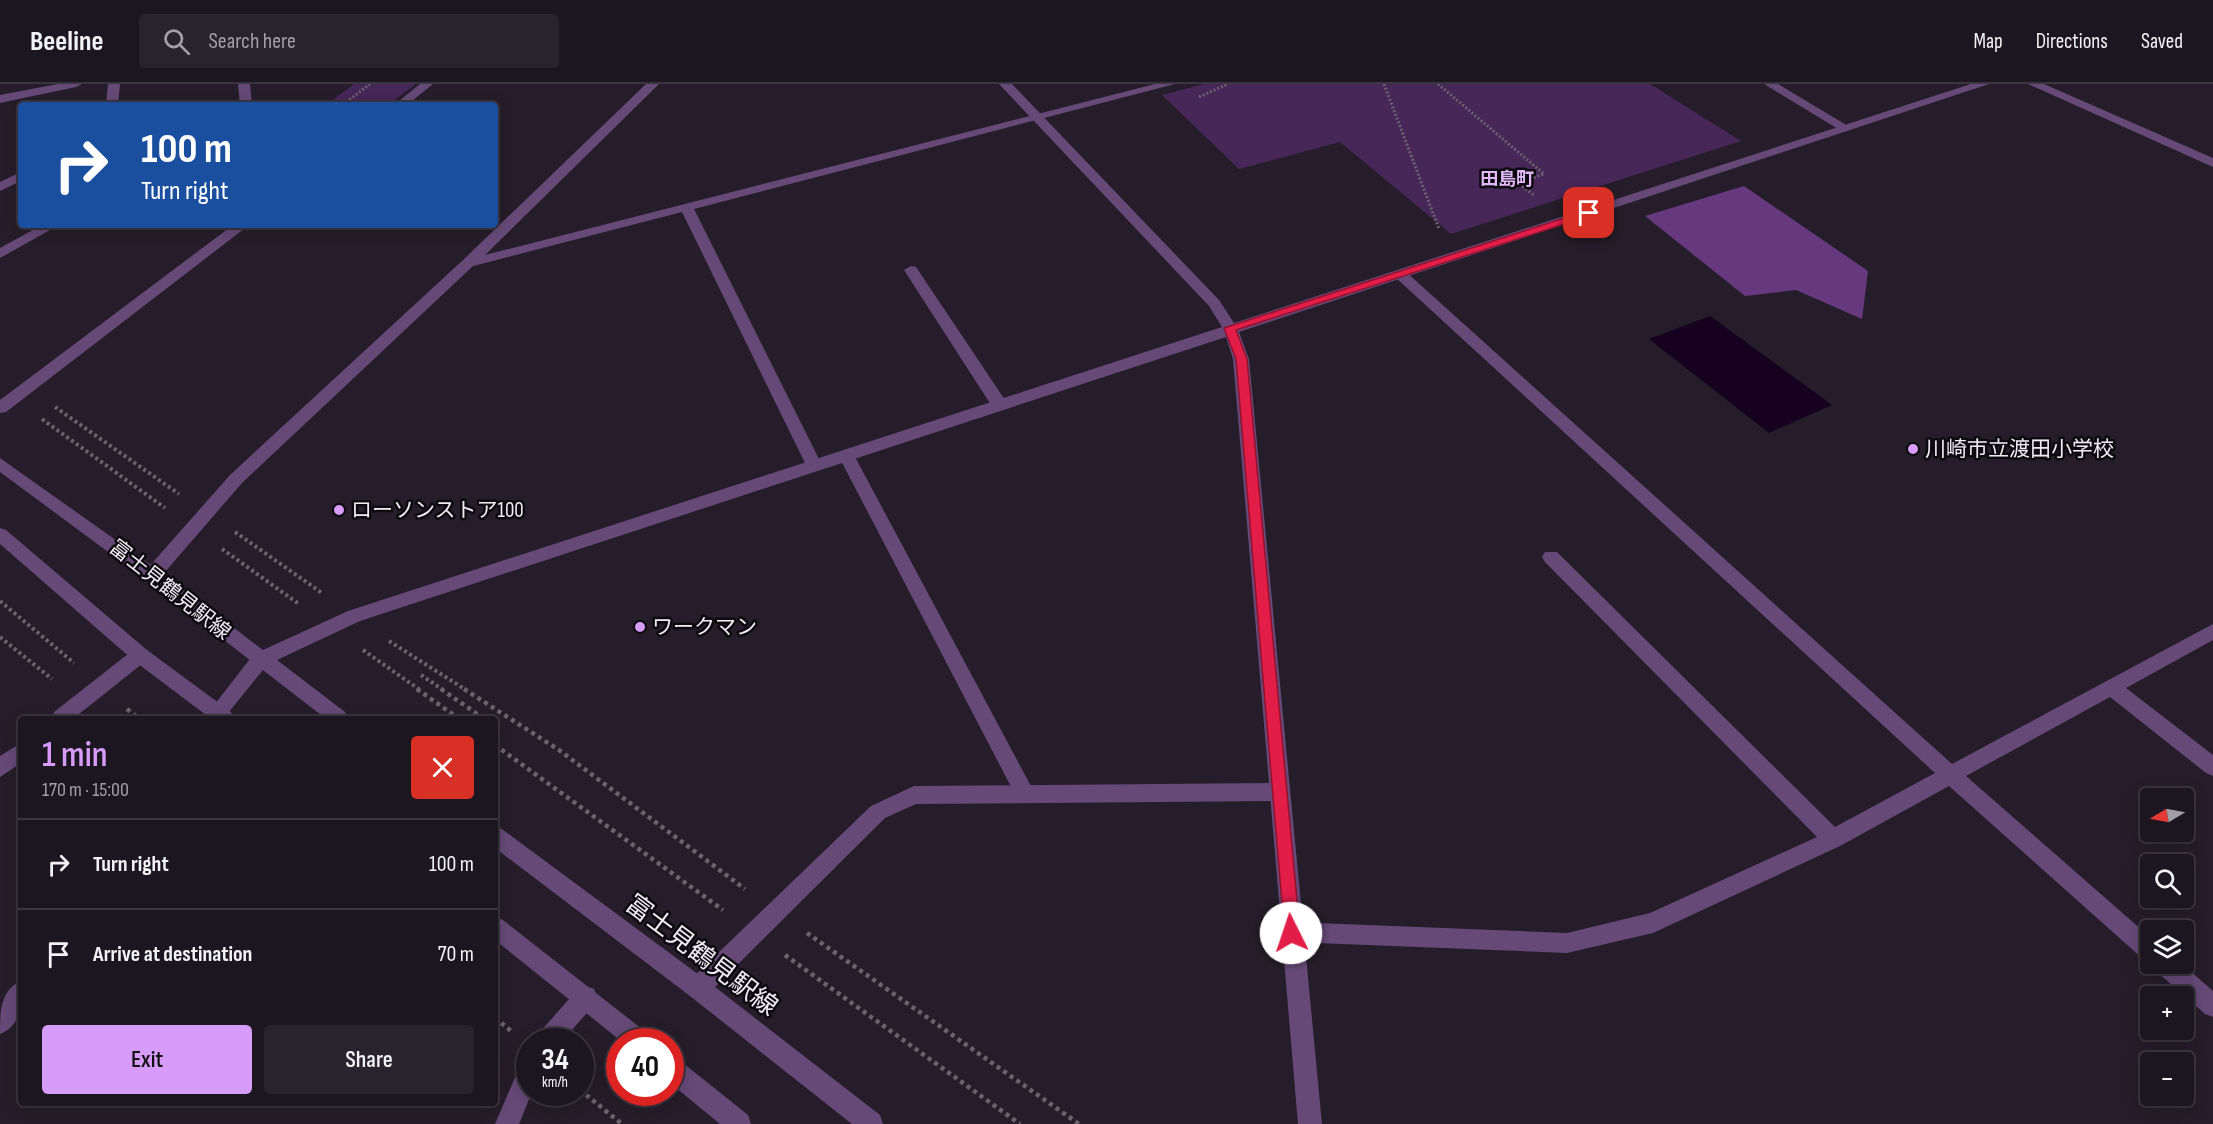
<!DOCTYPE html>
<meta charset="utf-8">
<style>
body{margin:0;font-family:"Sofia Sans Condensed","Noto Sans JP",sans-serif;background:#29232d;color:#f1f3f6;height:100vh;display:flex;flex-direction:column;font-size:22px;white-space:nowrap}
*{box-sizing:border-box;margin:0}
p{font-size:20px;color:#a09fa5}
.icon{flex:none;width:33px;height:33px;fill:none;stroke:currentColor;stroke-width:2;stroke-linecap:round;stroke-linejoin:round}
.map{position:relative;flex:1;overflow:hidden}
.details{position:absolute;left:18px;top:632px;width:480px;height:390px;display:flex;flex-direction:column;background:#1c1620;border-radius:6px;box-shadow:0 3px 15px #0003,0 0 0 2px #3a353e}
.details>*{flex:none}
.hud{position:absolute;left:18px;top:18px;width:480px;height:126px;border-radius:6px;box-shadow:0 3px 15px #0003,0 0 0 2px #3a353e;background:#1a4fa0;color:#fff;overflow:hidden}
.needle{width:39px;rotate:260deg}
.fabs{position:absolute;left:2140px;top:704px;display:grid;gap:12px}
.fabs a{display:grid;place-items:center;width:54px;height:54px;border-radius:6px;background:#1c1620;box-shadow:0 3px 15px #0003,0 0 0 2px #3a353e;font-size:30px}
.speed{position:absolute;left:516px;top:944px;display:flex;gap:12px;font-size:30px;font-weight:700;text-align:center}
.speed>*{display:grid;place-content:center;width:78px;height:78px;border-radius:50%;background:#1c1620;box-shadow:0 3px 15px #0003,0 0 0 2px #3a353e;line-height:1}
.speed small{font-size:15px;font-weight:400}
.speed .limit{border:9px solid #d22;background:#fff;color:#111}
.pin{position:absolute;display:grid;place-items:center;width:51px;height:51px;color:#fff;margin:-26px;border-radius:12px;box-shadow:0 3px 9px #0006}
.me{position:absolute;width:66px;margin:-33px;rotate:356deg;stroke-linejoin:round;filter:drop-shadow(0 0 4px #0008)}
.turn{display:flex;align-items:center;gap:21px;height:126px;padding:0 24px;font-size:27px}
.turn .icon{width:78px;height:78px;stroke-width:2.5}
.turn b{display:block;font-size:42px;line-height:51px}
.round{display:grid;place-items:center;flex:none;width:63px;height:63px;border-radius:6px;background:#29232d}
.overview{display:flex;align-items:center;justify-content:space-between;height:102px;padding:0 24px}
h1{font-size:36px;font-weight:600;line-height:45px;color:#d79bf9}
.primary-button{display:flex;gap:12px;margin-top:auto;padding:12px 24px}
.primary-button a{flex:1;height:69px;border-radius:6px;background:#d79bf9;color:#111;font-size:24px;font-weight:600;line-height:69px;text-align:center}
.primary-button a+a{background:#29232d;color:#f1f3f6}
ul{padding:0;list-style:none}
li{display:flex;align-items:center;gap:18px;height:90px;padding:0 24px;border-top:2px solid #3a353e}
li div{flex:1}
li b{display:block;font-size:22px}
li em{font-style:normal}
header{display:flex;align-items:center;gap:36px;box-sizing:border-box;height:84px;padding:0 30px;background:#1c1620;border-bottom:2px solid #3a353e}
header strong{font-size:28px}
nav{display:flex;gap:33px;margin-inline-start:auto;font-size:21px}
.search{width:420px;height:54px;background:#29232d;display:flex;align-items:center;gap:15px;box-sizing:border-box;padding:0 21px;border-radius:6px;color:#a09fa5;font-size:22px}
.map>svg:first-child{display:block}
.green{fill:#472658}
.forest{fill:#66397e}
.water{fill:#160121}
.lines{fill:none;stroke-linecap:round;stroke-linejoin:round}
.path-far2{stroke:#6a636e;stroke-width:3;stroke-dasharray:2 2;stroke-linecap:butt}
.path-far1{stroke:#6a636e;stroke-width:4;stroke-dasharray:3 3;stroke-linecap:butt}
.path{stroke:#6a636e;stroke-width:4.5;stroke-dasharray:4 4;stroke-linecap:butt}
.service{fill:#664977;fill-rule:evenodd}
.minor{fill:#664977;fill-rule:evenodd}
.tertiary{fill:#664977;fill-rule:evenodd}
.route{fill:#e11d48;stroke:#92132f;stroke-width:1.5}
.poi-dot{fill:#d79bf9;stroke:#0d0a0f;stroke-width:2}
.labels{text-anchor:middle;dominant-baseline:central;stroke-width:5;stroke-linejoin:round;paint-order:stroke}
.far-neighbourhood-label{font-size:18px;font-weight:bold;fill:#e0b7f9;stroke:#0d0a0f}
.poi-label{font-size:21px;fill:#f1ecf4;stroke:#0d0a0f;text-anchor:start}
.street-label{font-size:21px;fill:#f1ecf4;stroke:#0d0a0f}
.near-street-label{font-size:26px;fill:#f1ecf4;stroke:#0d0a0f}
</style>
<header>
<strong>Beeline</strong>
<div class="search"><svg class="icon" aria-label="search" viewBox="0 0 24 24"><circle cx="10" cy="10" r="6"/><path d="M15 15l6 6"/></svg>Search here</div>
<nav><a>Map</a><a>Directions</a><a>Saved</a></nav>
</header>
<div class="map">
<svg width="2213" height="1040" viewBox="0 0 2213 1040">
<rect width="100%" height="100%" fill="#251e2a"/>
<path class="green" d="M 354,0 L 416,0 L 388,21 L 326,21 Z
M 1204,0 L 1650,0 L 1741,57 L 1451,150 L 1340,58 L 1239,85 L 1162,11 Z"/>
<path class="forest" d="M 1744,102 L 1868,187 L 1862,235 L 1796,206 L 1745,212 L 1645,132 Z"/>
<path class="water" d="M 1710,232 L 1832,321 L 1769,349 L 1649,255 Z"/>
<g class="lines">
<path class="path-far2" d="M 1384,0 L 1439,145
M 1438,0 L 1544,90 L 1518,99 L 1535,112
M 1199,13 L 1228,0
M 353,21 L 344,20 L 370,0"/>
<path class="path-far1" d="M 55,323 L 179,410
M 42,335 L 165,424
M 235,448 L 322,509
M 222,465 L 299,520
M 0,517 L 74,579
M 0,553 L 52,595
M 389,557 L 466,606
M 363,566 L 420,606
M 421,591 L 443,606"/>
<path class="path" d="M 417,605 L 458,634
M 441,605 L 483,634
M 464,605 L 559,666 L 745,805
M 127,625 L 138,634
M 495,661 L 723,826
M 807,849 L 1079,1040
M 785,871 L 1020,1040
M 495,934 L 511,947
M 580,1006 L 622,1040"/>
<path class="service" d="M 238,0 L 250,0 L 252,21 L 240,21 Z
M 1764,0 L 1778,0 L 1853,45 L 1843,48 Z
M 2028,0 L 2044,0 L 2213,74 L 2213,83 Z
M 42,141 L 59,141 L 0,174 L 0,164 Z
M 911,182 L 916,183 L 1005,316 L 1007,320 L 1005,324 L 993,324 L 904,186 Z
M 1400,186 L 1405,187 L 1952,680 L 2213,540 L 2213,556 L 2126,604 L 2213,671 L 2213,692 L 2206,689 L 2110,613 L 1966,692 L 2151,854 L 2151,879 L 2143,875 L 1949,702 L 1840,762 L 1653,849 L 1567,869 L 1291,858 L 1283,855 L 1280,848 L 1283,841 L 1291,838 L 1567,849 L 1650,829 L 1817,753 L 1545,478 L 1542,473 L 1545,468 L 1557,468 L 1835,743 L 1935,689 L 1395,193 L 1393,190 Z
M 1280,699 L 1287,702 L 1290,708 L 1287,714 L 1280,717 L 916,720 L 885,734 L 706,912 L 698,915 L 690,912 L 687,904 L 690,896 L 871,722 L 914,702 Z
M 2153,879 L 2181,879 L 2213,907 L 2213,933 L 2205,930 L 2156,887 Z"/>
<path class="minor" d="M 58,0 L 82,0 L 76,3 L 0,19 L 0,11 Z
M 108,0 L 120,0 L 118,21 L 106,21 Z
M 420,0 L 433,0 L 407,21 L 394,21 Z
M 646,0 L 659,0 L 485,171 L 1155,0 L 1175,0 L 694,125 L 822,381 L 820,385 L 808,385 L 806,381 L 682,128 L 473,182 L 242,399 L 158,496 L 146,496 L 143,491 L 146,486 L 230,391 L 463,176 Z
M 21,88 L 21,97 L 0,107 L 0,98 Z
M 233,141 L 249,141 L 6,328 L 0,329 L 0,316 Z
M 846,365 L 854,371 L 1032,704 L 1035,710 L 1032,716 L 1025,719 L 1018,716 L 838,371 Z
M 140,564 L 147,566 L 149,571 L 147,576 L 74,634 L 52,634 L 54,628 L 133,566 Z
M 260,569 L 267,571 L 269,576 L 267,581 L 224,634 L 204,634 L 253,571 Z
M 21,659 L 21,679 L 0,693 L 0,672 Z
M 21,897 C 21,918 23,941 0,950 C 0,929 0,906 21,897 Z
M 586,902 L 594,905 L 597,913 L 594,921 L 562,957 L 535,957 L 539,949 L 578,905 Z
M 530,973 L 530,1008 L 532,1008 L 519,1040 L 495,1040 L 522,977 Z"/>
<path class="tertiary" d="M 999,0 L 1012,0 L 1219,216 L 1234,239 L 1971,0 L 1989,0 L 1239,248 L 1249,275 L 1322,1040 L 1298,1040 L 1233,275 L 1226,253 L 360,537 L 277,576 L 345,628 L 347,634 L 325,634 L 146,496 L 0,388 L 0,374 L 158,486 L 263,566 L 348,527 L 1222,243 L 1209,222 Z
M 0,444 L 6,446 L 147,566 L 231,628 L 233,634 L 210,634 L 133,576 L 0,460 Z
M 495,743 L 502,745 L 706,896 L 880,1031 L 883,1040 L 852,1040 L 690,912 L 495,764 Z
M 495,833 L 503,836 L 647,949 L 651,957 L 621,957 L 495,856 Z
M 670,971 L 678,975 L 748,1031 L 751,1040 L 720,1040 L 670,999 Z"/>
</g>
<path class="route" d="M 1589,126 L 1594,129 L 1592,131 L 1236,246 L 1247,275 L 1300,849 L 1297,854 L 1291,856 L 1285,854 L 1236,275 L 1224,244 Z"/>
<g class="poi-dot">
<circle cx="1913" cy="365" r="6"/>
<circle cx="339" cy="426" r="6"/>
<circle cx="640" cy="543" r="6"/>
</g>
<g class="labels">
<g class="far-neighbourhood-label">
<text x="1507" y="95">田島町</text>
</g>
<g class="poi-label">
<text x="1925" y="365">川崎市立渡田小学校</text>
<text x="351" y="426">ローソンストア100</text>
<text x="652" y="543">ワークマン</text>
</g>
<g class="street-label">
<text transform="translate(170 506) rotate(38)">富士見鶴見駅線</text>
</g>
<g class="near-street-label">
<text transform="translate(701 872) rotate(37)">富士見鶴見駅線</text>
</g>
</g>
</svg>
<div class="fabs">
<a><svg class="needle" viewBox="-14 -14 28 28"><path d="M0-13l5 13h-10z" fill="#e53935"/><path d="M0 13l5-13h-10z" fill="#a09fa5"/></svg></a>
<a><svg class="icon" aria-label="search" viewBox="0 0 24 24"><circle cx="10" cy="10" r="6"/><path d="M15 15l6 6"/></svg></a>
<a><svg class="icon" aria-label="layers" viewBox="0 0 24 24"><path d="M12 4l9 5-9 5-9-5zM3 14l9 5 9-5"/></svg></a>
<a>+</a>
<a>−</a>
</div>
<div class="speed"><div>34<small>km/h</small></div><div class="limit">40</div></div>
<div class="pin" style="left:1589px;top:129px;background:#d93025"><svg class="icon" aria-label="arrive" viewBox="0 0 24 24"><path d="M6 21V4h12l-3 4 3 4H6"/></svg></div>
<svg class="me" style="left:1291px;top:849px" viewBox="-20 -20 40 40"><circle r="19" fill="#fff"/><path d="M0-13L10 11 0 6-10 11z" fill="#e11d48"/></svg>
<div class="hud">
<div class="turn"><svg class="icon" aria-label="right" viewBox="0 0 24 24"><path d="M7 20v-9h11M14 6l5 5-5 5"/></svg><div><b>100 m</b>Turn right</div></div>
</div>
<section class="details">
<div class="overview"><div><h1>1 min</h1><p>170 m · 15:00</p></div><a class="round" style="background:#d93025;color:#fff"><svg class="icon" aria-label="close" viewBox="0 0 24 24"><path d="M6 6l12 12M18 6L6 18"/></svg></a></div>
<ul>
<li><svg class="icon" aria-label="right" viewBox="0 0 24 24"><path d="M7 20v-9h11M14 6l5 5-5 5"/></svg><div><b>Turn right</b></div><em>100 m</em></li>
<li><svg class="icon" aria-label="arrive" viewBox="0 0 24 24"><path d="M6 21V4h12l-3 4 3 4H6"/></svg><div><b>Arrive at destination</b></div><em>70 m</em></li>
</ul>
<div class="primary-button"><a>Exit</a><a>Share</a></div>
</section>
</div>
